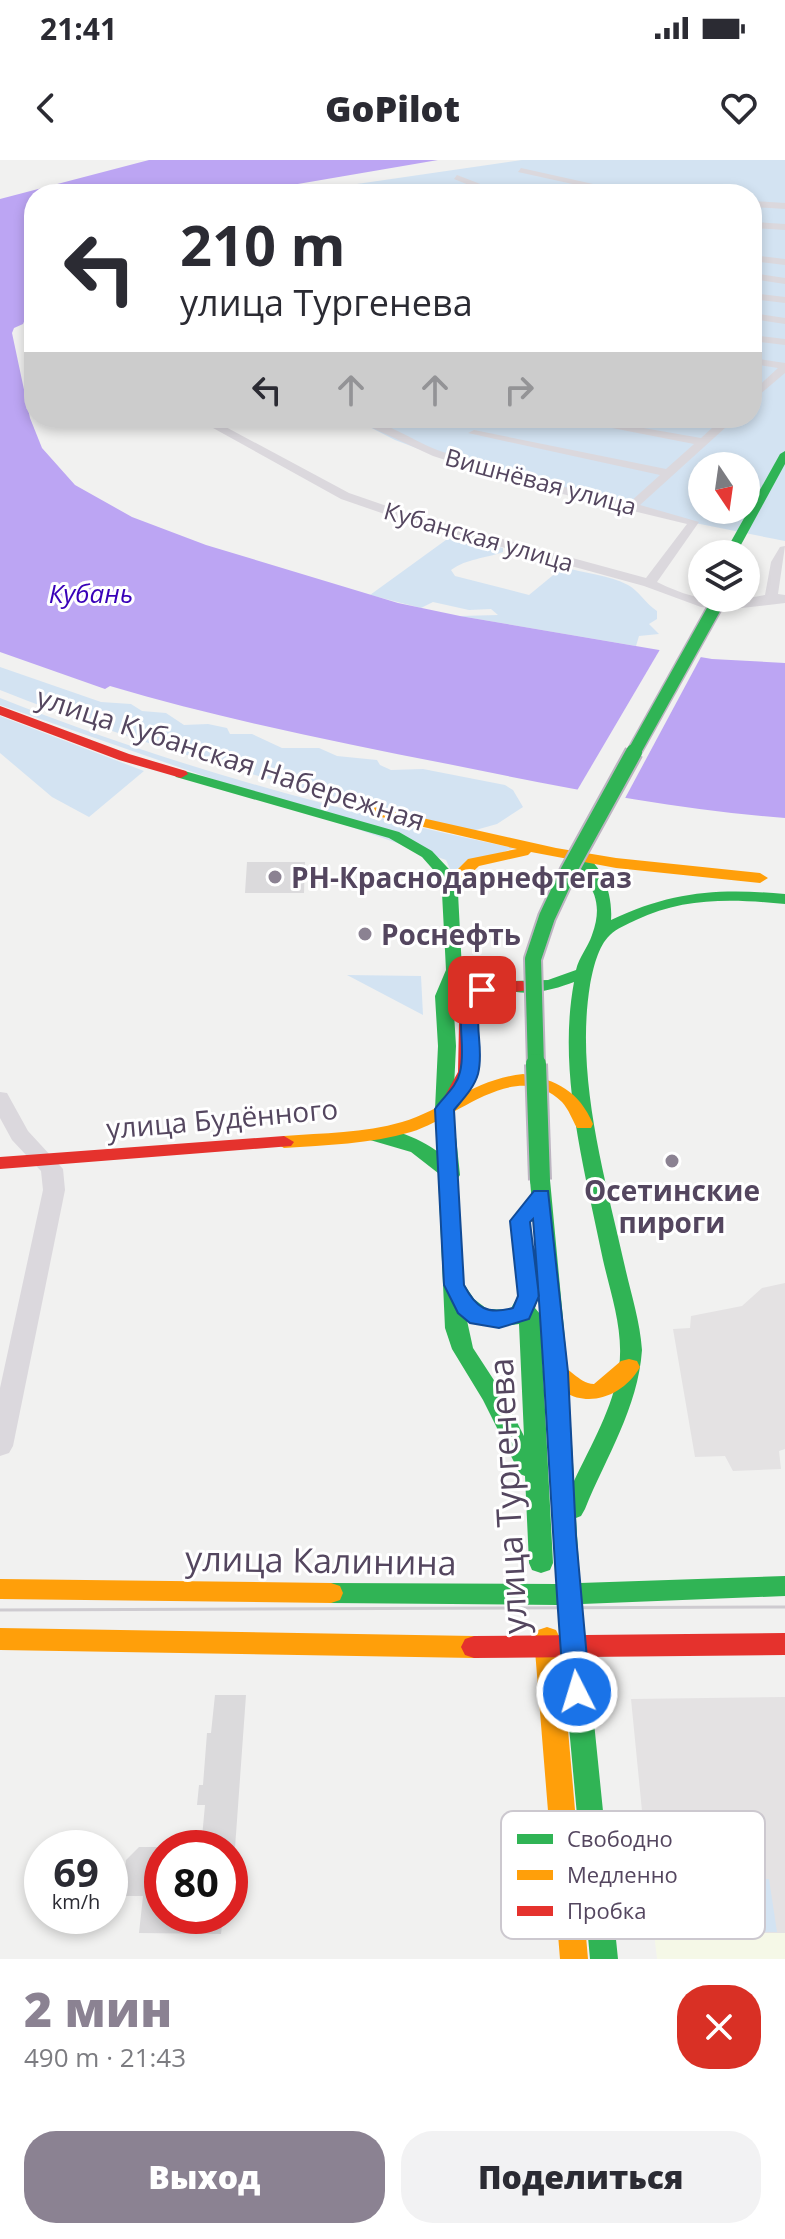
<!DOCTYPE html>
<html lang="ru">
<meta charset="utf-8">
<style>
body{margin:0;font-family:"Open Sans",sans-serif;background:#f2f2f3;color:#2b2b33;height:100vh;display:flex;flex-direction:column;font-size:30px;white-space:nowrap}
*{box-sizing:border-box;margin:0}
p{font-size:26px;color:#7c7c81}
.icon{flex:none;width:44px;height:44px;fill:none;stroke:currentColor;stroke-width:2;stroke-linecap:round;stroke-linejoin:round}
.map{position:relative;height:1799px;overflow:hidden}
.side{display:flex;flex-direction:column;background:#fff;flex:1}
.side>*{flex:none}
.hud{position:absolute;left:24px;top:24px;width:738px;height:244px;border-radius:32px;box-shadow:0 4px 12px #0003;background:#fff;color:#2b2b33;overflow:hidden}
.needle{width:52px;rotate:167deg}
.tools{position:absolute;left:688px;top:292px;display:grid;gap:16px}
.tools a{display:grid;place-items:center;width:72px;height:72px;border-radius:50%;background:#fff;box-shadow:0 4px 12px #0003;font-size:40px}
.speed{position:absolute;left:24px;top:1670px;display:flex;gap:16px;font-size:40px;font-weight:700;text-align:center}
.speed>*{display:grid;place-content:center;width:104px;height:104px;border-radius:50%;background:#fff;box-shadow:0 4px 12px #0003;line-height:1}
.speed small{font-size:20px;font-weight:400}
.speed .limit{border:12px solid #d22;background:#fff;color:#111}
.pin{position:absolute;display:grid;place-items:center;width:68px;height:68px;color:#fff;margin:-34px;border-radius:16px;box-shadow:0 4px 12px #0006}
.me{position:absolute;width:88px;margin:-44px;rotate:355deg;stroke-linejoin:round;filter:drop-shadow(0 0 6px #0008)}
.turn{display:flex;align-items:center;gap:28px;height:168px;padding:0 24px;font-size:36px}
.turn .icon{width:104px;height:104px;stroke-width:2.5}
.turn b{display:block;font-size:56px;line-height:68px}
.lanes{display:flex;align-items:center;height:76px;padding:0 24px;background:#0003;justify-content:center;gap:40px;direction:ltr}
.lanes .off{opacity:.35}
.round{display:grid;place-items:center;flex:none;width:84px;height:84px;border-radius:32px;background:#f2f2f3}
.head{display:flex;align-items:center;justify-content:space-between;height:136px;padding:0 24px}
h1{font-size:48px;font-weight:800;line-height:60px;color:#8b8292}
.button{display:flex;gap:16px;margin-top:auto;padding:16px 24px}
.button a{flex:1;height:92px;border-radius:32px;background:#8b8292;color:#fff;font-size:32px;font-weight:800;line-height:92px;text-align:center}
.button a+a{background:#f2f2f3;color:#2b2b33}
.status{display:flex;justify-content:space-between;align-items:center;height:56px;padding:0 40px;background:#fff;direction:ltr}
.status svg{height:22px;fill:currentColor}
header{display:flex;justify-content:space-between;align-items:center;height:104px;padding:0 24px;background:#fff;font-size:36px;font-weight:800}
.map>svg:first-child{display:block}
.education{fill:#e4e2e3}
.medical{fill:#f5f8e7}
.green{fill:#d3e3f2;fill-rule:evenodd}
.water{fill:#bca5f3}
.pier{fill:#f1f1f0}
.building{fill:#dbdadc}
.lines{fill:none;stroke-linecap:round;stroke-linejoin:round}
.street{fill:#dbd8dd;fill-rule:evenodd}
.fast{fill:#30b455;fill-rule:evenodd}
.slow{fill:#ff9f0a;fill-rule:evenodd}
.jam{fill:#e5322d;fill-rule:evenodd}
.tram{stroke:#cecbd0;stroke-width:3}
.fast-bridge-far2-casing{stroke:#bcb4c1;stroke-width:16;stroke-linecap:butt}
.fast-bridge-far1-casing{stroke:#bcb4c1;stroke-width:20;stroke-linecap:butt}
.fast-bridge-casing{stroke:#bcb4c1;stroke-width:24;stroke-linecap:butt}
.fast-bridge-far2{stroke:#30b455;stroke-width:13}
.fast-bridge-far1{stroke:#30b455;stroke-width:16}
.fast-bridge{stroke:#30b455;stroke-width:20}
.route{fill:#1a73e8;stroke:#114b97;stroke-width:2}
.poi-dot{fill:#8b8292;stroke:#fff;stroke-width:3}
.labels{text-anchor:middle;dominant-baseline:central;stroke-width:6;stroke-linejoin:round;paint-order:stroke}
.far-street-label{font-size:24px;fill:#54465f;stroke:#fff}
.far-water-label{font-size:26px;font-style:italic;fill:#3800b8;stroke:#fff}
.street-label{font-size:28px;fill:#54465f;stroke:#fff}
.poi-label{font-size:28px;font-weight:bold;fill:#54465f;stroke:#fff;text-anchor:start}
.near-street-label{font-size:34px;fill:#54465f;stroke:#fff}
.key{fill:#fff;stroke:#ccc8cf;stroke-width:2}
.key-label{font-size:22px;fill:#54465f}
</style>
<div class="status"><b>21:41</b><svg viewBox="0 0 49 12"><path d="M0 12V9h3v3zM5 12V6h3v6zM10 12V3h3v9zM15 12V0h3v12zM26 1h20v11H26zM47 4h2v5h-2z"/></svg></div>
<header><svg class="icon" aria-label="back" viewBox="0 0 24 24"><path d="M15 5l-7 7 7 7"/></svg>GoPilot<svg class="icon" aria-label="heart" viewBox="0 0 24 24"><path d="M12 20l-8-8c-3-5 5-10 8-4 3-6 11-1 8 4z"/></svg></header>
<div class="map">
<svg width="785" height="1799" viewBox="0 0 785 1799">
<rect width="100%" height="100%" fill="#f1f1f0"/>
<path class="education" d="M 785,1123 L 785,1289 L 779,1291 L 781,1309 L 733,1311 L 725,1296 L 695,1297 L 673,1169 L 690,1168 L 691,1156 L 742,1146 L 762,1128 Z
M 785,1537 L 785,1773 L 654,1773 L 631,1539 Z"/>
<path class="medical" d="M 654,1773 L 785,1773 L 785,1799 L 657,1799 Z"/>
<path class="green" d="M 522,0 L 785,0 L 785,381 L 695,363 L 432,294 L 395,280 L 352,258 L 752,258 L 752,34 L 288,34 ZM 702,306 L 746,306 L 746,350 L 702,350 Z
M 450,377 L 503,388 L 503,392 C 484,399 468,398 451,410 L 455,416 L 529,435 L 563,407 C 583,413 609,415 628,425 C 638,430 646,444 657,451 L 657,459 L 649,464 L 659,474 L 639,476 L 636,486 L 460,456 L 498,455 L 491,449 L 469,450 L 433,442 L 421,448 L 370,435 Z
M 0,507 L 101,542 L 131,544 L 142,551 L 166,553 L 184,565 L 208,564 L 227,568 L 230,574 L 252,574 L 282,588 L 319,588 L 337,596 L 377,600 L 380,605 L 391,610 L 423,609 L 505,625 L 513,630 L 523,647 L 497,664 L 472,671 C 311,632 153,591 0,530 Z
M 0,538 C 166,604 339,652 514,688 L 451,711 L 446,700 L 0,545 Z
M 0,556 L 144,611 L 89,657 L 52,637 L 0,593 Z
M 347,815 L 421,816 L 423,855 Z
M 658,1719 L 769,1719 L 777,1772 L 664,1771 Z"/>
<path class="water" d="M 149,0 L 438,0 L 239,34 L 34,34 L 34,138 L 23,164 L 14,168 L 12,173 L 30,258 L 42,288 L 75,325 L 132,357 L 206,385 L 398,443 L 460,456 L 712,499 L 785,503 L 785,658 C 671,649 560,627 448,604 C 334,582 222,559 110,526 L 105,529 L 0,492 L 0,39 Z"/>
<path class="pier" d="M 662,486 L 703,493 L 623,642 L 575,634 Z"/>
<path class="building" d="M 247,702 L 305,702 L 304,733 L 245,733 Z
M 215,1535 L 246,1535 L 235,1688 L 201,1688 L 205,1645 L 197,1645 L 199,1625 L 203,1625 L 207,1573 L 211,1573 Z
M 139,1687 L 162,1687 L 162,1756 L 223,1756 L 221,1774 L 139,1773 L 143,1736 L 122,1736 L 126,1700 Z"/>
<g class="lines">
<path class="street" d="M 521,8 L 629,32 L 633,34 L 618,34 L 518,12 Z
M 457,15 L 501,32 L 502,34 L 491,34 L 454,19 Z
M 383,26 L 401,32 L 402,34 L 380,30 Z
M 752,41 L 785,43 L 785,49 L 752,47 Z
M 752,62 L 785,64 L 785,70 L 752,68 Z
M 752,95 L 785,99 L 785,105 L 752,101 Z
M 752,113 L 785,118 L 785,124 L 752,119 Z
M 752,133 L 785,137 L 785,143 L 752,139 Z
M 752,153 L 785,158 L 785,164 L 752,159 Z
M 752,175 L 785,179 L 785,185 L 752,181 Z
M 752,198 L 785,203 L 785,213 L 752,241 L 752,232 L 778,208 L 752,204 Z
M 195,258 L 209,258 L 349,333 L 407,353 L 646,418 L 687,364 L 517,323 L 433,296 L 351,258 C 384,258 413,282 443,292 C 504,313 566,327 629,343 L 660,315 L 468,273 L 474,270 L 666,309 L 694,284 L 561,258 L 586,258 L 701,278 L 723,258 L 736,258 L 640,345 L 699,362 L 657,422 C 698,442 720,443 765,435 L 771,402 L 780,387 L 785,386 L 778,434 L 785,435 L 785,443 L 724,450 L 701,447 L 644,426 L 399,359 L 341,339 Z
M 0,932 L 7,933 L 28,971 L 63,1009 L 65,1030 L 13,1286 L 9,1293 L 0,1296 L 0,1228 L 43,1030 L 41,1011 L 12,980 L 0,958 Z"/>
<path class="fast" d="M 785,291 L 785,304 L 736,394 L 724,394 L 780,294 Z
M 181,610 L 399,672 L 432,691 L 461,722 L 458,733 L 462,810 L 453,836 L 456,886 L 453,949 L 460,1015 L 458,1018 L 464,1124 L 474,1139 L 487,1149 L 510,1150 L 521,1131 L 535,1131 L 538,1136 L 535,1148 L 540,1154 L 553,1403 L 550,1410 L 541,1413 L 532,1410 L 529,1403 L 525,1316 L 520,1314 L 483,1240 L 452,1189 L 445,1168 L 438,1013 L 411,992 L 370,980 L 368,976 C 383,960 421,980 437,991 L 435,949 L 438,886 L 435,836 L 446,810 L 442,733 L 445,723 L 422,697 L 389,678 L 176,617 L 174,614 ZM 466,1156 L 496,1167 L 519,1164 L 524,1276 L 501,1231 L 473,1188 Z
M 574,690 C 602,699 613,734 611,760 C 672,731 719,728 785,734 L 785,744 C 733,739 684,737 636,760 C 628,764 617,768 610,775 C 598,786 593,809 590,825 C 575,917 605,1017 625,1107 C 631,1134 640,1161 642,1190 C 638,1248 606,1297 585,1349 L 581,1356 L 576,1358 L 580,1423 L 785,1416 L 785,1436 L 582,1444 L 618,1799 L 590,1799 L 558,1445 L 331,1443 L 322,1440 L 319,1433 L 322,1426 L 331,1423 L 556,1424 L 546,1212 L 530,1020 L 533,1015 L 540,1014 L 550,1020 L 568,1212 L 574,1321 C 591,1285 613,1248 619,1208 C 624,1171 611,1135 603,1100 C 585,1010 557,913 574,822 C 556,829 519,840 503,826 L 512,821 L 548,820 L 576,810 C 579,797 588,787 592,775 C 606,737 588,721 566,695 Z"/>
<path class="slow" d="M 369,646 L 556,688 L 616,698 L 760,713 L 768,718 L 760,723 L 616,708 L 531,692 L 528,695 L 479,706 L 459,725 L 453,727 L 445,722 L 468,699 L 517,689 L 364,653 L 364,647 Z
M 523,914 C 557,920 579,931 593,964 L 591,968 L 577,968 C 572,959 569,950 562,942 C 516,897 457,958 411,972 C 370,984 326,985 284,988 L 274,982 L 284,976 C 323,973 364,973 402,962 C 446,949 474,919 523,914 Z
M 629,1199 L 637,1201 L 640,1207 C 619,1244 569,1253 546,1212 L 549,1206 C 568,1200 575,1223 594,1224 L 621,1201 Z
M 0,1419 L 331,1423 L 340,1426 L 343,1433 L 340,1440 L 331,1443 L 0,1439 Z
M 547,1467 L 556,1470 L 560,1478 L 588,1799 L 560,1799 L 534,1478 L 538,1470 Z
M 0,1468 L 474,1476 L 483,1479 L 487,1487 L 483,1495 L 474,1498 L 0,1490 Z"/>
<path class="jam" d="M 0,546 L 129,594 L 186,611 L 188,614 L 181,618 L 119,600 L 0,555 Z
M 522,821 L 531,826 L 528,830 L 483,837 L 477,863 L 477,912 L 457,947 L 443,947 L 441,943 L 458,912 L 459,863 L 466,834 C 481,821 503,822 522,821 Z
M 284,976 L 294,982 L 291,986 L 0,1009 L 0,997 Z
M 785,1473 L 785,1495 L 474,1498 L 465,1495 L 461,1487 L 465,1479 L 474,1476 Z"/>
<path class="tram" d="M 0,1450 L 785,1447"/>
<g class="fast-bridge-far2-casing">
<path id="fast-bridge-far2" d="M 633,594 L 720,438"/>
</g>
<g class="fast-bridge-far1-casing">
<path id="fast-bridge-far1" d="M 536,906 L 533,799 L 547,757 L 569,710 L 634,592"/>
</g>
<g class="fast-bridge-casing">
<path id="fast-bridge" d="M 536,904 L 540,1020"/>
</g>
<use href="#fast-bridge-far2" class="fast-bridge-far2"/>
<use href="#fast-bridge-far1" class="fast-bridge-far1"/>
<use href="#fast-bridge" class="fast-bridge"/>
</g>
<path class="route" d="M 482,825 L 490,830 C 467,856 486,883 478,914 C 474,928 463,939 454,950 L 464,1125 C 476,1148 487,1155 513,1148 L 518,1136 L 510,1061 L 534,1031 L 548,1031 L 568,1212 L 576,1376 L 590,1532 L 586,1540 L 577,1543 L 567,1540 L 564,1532 C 551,1374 546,1217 533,1059 L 530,1062 L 539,1136 L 529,1159 L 499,1168 L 470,1163 L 458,1153 L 444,1125 L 435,949 C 443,937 457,927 460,912 C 467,885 453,856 469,830 Z"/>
<g class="poi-dot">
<circle cx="275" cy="717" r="8"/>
<circle cx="365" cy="774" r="8"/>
<circle cx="672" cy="1001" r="8"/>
</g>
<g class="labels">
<g class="far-street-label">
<text transform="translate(541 321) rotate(15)">Вишнёвая улица</text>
<text transform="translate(479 376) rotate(16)">Кубанская улица</text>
</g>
<g class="far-water-label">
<text x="91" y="433">Кубань</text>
</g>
<g class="street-label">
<text transform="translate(231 598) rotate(18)">улица Кубанская Набережная</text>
<text transform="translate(222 958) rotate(-5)">улица Будённого</text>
</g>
<g class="poi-label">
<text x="291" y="717">РН-Краснодарнефтегаз</text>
<text x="381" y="774">Роснефть</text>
<text x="672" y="1030" text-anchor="middle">Осетинские<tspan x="672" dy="32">пироги</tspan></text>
</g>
<g class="near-street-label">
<text transform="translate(507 1336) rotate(-93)">улица Тургенева</text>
<text transform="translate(321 1400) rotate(1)">улица Калинина</text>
</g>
</g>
<rect x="501" y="1651" width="264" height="128" rx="12" class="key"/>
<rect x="517" y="1674" width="36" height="10" fill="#30b455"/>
<rect x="517" y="1710" width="36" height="10" fill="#ff9f0a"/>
<rect x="517" y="1746" width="36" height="10" fill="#e5322d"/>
<g class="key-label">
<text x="567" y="1687">Свободно</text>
<text x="567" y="1723">Медленно</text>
<text x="567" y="1759">Пробка</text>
</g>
</svg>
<div class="tools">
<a><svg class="needle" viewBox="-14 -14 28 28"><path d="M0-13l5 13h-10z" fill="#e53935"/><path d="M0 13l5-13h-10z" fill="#7c7c81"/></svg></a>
<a><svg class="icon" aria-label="layers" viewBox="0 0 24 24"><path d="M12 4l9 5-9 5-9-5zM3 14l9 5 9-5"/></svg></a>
</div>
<div class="speed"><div>69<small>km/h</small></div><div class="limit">80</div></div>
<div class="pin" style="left:482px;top:830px;background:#d93025"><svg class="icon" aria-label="arrive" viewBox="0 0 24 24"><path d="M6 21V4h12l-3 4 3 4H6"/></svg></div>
<svg class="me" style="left:577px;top:1532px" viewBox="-20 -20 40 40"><circle r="17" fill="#1a73e8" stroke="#fff" stroke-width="3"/><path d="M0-11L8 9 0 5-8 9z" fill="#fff"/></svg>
<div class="hud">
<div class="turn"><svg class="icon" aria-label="left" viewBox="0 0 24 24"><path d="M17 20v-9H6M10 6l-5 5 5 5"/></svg><div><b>210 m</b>улица Тургенева</div></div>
<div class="lanes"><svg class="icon" aria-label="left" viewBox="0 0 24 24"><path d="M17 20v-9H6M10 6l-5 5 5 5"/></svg><svg class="icon off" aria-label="ahead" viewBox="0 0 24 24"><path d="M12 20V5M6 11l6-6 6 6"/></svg><svg class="icon off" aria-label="ahead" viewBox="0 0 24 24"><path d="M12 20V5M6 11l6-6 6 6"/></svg><svg class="icon off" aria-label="right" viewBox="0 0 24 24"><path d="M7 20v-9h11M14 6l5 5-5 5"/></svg></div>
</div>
</div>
<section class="side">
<div class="head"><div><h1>2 мин</h1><p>490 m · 21:43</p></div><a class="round" style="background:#d93025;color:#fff"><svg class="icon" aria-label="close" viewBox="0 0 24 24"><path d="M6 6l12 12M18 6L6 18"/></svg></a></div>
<div class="button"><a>Выход</a><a>Поделиться</a></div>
</section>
